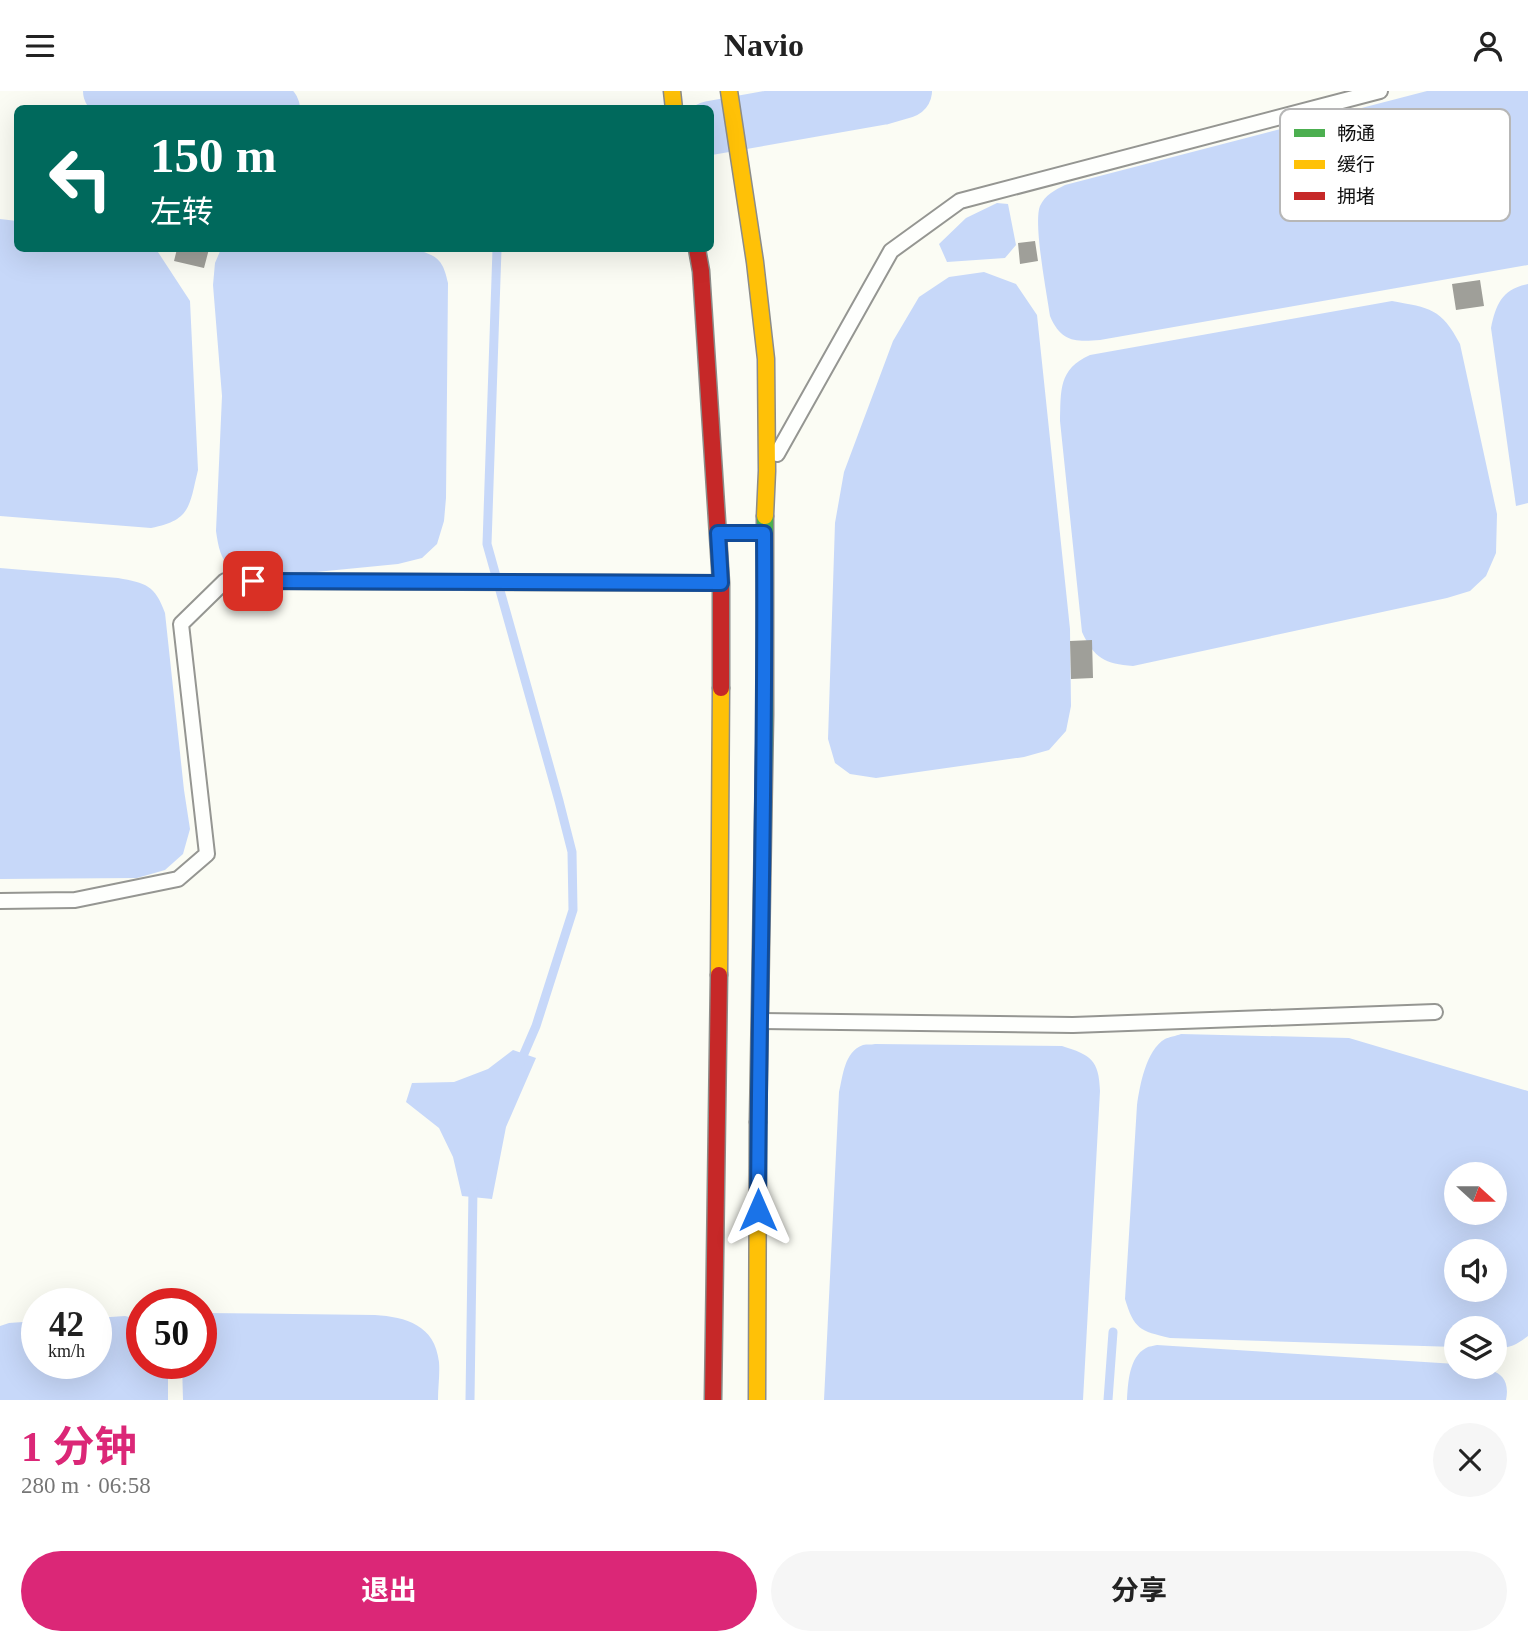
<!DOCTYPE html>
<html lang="zh">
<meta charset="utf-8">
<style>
body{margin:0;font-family:"Times New Roman","Noto Sans SC",serif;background:#f6f6f6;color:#222;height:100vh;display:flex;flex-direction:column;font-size:26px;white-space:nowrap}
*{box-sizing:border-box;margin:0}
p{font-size:23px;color:#767676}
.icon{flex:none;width:38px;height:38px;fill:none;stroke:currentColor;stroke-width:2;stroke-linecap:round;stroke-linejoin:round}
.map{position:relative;height:1309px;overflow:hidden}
.side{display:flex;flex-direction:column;background:#fff;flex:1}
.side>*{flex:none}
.hud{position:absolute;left:14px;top:14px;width:700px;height:147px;border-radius:10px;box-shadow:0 7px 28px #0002;background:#00695c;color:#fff;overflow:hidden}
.needle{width:46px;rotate:111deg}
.tools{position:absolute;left:1444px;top:1071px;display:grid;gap:14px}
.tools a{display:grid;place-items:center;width:63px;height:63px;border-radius:50%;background:#fff;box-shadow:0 7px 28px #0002;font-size:35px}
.speed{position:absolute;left:21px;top:1197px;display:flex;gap:14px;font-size:35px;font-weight:700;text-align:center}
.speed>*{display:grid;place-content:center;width:91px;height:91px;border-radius:50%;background:#fff;box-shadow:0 7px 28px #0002;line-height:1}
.speed small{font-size:18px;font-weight:400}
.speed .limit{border:10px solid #d22;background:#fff;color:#111}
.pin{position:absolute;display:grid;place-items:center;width:60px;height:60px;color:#fff;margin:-30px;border-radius:14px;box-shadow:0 4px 10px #0006}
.me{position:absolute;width:77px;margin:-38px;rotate:0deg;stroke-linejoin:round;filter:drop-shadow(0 0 5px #0008)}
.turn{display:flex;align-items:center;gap:24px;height:147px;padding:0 21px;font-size:32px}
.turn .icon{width:91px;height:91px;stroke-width:2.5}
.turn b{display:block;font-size:49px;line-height:60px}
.round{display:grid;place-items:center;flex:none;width:74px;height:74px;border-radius:37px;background:#f6f6f6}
.summary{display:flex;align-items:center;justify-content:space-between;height:119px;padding:0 21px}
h1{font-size:42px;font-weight:700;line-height:52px;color:#db2777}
.action{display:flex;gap:14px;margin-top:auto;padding:14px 21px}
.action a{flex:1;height:80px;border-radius:42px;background:#db2777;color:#fff;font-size:28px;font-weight:700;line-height:80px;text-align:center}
.action a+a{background:#f6f6f6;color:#222}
header{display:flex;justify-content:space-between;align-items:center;height:91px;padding:0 21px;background:#fff;font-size:32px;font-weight:700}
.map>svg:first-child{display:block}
.water{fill:#c7d8f9;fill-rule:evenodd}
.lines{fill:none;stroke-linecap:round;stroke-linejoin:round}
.stream{stroke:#c7d8f9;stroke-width:9}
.river{stroke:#c7d8f9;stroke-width:54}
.building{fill:#9f9f99}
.lane-casing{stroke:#959692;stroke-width:18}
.fast-casing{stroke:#8c8c89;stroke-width:19}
.slow-casing{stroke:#8c8c89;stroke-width:19}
.jam-casing{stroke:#8c8c89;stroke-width:19}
.lane{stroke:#fefffd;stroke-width:14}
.fast{stroke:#4caf50;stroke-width:16}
.slow{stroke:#ffc107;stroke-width:16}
.jam{stroke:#c62828;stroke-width:16}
.route-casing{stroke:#114b97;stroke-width:18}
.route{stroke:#1a73e8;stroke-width:12}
.key{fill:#fff;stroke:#b7b7b7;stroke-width:2}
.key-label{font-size:19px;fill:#0f0f0f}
</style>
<header><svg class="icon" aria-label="menu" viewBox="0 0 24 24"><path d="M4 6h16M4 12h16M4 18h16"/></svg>Navio<svg class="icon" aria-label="person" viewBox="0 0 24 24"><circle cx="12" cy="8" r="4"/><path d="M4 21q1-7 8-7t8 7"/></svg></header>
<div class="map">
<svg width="1528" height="1309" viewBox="0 0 1528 1309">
<rect width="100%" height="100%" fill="#fbfcf4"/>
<path class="water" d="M 1427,0 L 1528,0 L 1528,174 L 1100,249 C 1075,251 1061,251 1050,225 C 1047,203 1033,132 1040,115 C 1045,104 1055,99 1065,94 Z
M 997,112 L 1008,113 L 1016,154 L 1005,167 L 947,171 L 939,153 L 966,127 Z
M 0,128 L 17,130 L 18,158 L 156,158 L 190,210 L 198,379 C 189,416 191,429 151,437 L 0,425 Z
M 221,158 L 415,158 C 438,165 443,169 448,192 L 446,407 L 444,430 L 437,453 L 422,467 L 398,473 L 265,486 C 230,479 221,478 216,440 L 222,305 L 213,194 L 215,172 Z
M 984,181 L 1016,193 L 1037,224 L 1070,538 L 1071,615 L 1066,640 L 1049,659 L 1024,666 L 876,687 L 850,683 L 835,672 L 828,648 L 835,432 L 844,381 L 893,250 L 919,206 L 949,186 Z
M 1528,193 L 1528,412 L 1516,415 L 1491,237 C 1496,213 1502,198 1528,193 Z
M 1392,210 C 1430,217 1441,217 1460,253 L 1497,423 L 1496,462 L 1486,485 L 1470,500 L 1447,507 L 1133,575 C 1105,573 1094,567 1082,541 L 1060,330 C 1061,300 1058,278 1090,264 Z
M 0,477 L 118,487 C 146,492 155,494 165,522 L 184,699 L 190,738 L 183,763 L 165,779 L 137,787 L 0,788 Z
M 1181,943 L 1349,947 L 1528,1000 L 1528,1245 C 1517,1254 1508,1258 1495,1257 L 1494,1237 L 1456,1237 L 1456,1256 L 1170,1247 C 1140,1240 1134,1238 1125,1208 L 1137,1014 C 1140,994 1146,959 1165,948 C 1169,946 1176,945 1181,943 ZM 1456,1083 L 1494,1083 L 1494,1122 L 1456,1122 ZM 1456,1160 L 1494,1160 L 1494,1199 L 1456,1199 Z
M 875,953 L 1062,955 C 1091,964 1099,969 1100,1000 L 1083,1309 L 824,1309 L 839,1001 C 843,985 844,961 863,954 C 867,953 871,954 875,953 Z
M 513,959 L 536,967 L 506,1036 L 492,1108 L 462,1105 L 453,1066 L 439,1037 L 406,1011 L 412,992 L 454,991 L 488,978 Z
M 203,1222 L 375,1224 C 406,1226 435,1234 439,1271 C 440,1283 438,1296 438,1309 L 183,1309 L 182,1272 L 201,1272 L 201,1223 Z
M 125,1225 L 142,1229 L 142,1272 L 168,1272 L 168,1309 L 0,1309 L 0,1235 L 9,1232 L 37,1230 L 37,1272 L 96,1272 L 96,1227 Z
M 1157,1254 L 1456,1273 L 1456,1276 C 1480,1276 1513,1275 1506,1309 L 1127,1309 C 1128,1292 1129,1266 1146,1257 C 1149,1255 1154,1255 1157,1254 Z"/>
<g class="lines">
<path class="stream" d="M 497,158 L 487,453 L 559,710 L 572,761 L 573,819 L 536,935 L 520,972
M 470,1309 L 473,1097
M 1108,1309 L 1113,1241"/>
<path class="river" d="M 110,0 L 273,18
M 710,37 L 881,7 L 905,0"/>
</g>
<path class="building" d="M 1035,150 L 1038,170 L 1020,173 L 1018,152 Z
M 177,158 L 209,158 L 204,177 L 174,170 Z
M 1480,189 L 1484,215 L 1456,219 L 1452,193 Z
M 1092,549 L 1093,587 L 1071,588 L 1070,550 Z"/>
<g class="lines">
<g class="lane-casing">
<path id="lane" d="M 777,363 L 891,160 L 960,110 L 1380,0
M 718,442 L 763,442
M 0,810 L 75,809 L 178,788 L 207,763 L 181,533 L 225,490 L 720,492
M 760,930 L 1073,934 L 1435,921"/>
</g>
<g class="fast-casing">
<path id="fast" d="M 758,1031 L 765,623 L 765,425"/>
</g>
<g class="slow-casing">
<path id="slow" d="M 672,0 L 674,18
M 729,0 L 755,171 L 766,268 L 767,380 L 765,425
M 719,884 L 721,597
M 757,1309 L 758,1031"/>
</g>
<g class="jam-casing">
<path id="jam" d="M 697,158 L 701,180 L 721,492 L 721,597
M 713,1309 L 719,884"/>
</g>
<use href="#lane" class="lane"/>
<use href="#fast" class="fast"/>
<use href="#slow" class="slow"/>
<use href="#jam" class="jam"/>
</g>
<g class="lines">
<g class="route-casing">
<path id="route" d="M 253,490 L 721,492 L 718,442 L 764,442 C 766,668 759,894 758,1119"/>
</g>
<use href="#route" class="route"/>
</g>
<rect x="1280" y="18" width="230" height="112" rx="10" class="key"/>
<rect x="1294" y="38" width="31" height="8" fill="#4caf50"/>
<rect x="1294" y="69" width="31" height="9" fill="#ffc107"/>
<rect x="1294" y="101" width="31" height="8" fill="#c62828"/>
<g class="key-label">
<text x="1337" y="49">畅通</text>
<text x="1337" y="80">缓行</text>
<text x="1337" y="112">拥堵</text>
</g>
</svg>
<div class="tools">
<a><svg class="needle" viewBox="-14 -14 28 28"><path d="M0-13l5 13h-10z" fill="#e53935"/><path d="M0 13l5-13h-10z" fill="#767676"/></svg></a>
<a><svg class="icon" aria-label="sound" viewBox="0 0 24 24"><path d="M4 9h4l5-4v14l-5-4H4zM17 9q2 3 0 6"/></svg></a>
<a><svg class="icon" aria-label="layers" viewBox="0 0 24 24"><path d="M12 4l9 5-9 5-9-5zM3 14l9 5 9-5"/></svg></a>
</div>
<div class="speed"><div>42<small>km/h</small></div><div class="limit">50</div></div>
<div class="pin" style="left:253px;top:490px;background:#d93025"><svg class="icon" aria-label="arrive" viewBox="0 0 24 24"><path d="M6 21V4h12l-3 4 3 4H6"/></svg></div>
<svg class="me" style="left:758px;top:1119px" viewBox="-20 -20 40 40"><path d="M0-17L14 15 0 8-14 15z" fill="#1a73e8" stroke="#fff" stroke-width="4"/></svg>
<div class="hud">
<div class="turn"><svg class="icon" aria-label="left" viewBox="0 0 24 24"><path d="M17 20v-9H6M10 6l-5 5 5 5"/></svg><div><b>150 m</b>左转</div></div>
</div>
</div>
<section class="side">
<div class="summary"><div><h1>1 分钟</h1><p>280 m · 06:58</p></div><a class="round"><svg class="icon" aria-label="close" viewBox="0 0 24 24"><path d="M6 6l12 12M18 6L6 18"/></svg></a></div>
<div class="action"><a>退出</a><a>分享</a></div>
</section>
